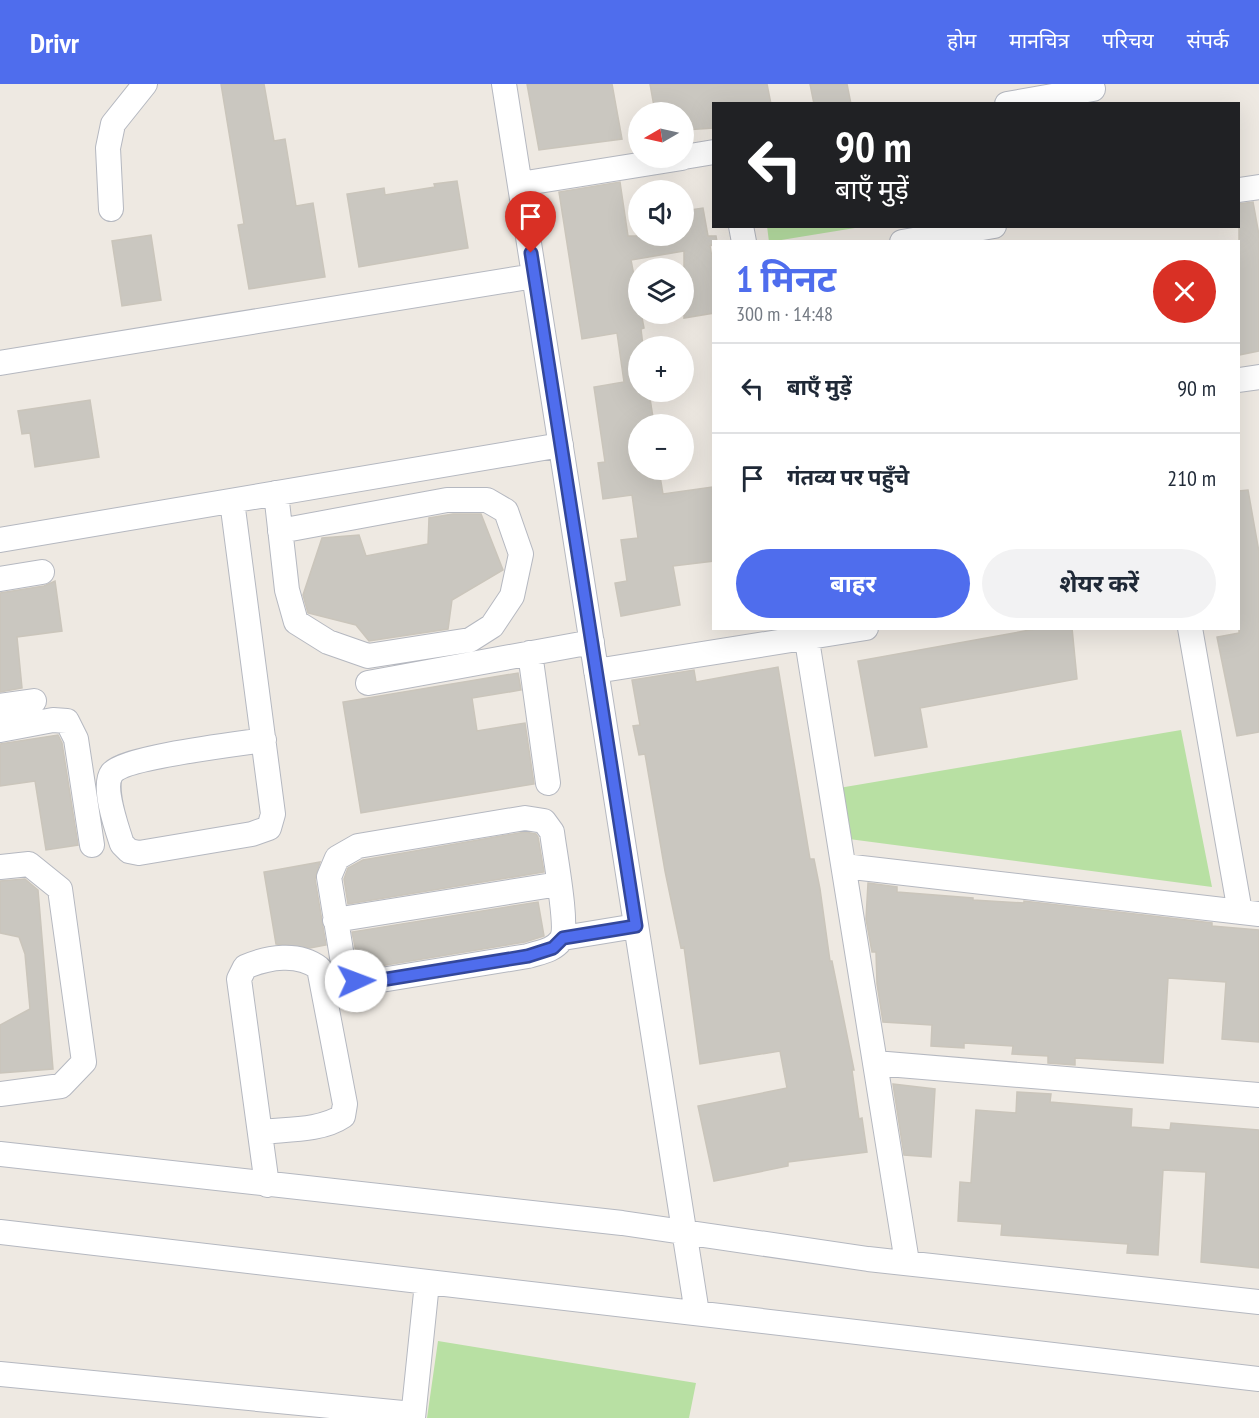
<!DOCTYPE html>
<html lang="hi">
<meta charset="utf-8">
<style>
body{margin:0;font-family:"PT Sans Narrow","Noto Sans Devanagari",sans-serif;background:#f2f2f3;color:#1f2937;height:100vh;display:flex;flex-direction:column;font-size:22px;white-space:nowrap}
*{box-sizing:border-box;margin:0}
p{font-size:20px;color:#747a83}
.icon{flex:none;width:33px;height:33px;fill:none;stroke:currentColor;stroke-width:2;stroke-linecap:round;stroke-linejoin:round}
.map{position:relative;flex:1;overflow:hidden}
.sheet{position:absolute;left:712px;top:156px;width:528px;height:390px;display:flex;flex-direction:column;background:#fff;border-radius:0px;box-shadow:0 6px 24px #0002}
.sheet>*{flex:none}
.top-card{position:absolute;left:712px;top:18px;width:528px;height:126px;border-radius:0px;box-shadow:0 6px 24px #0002;background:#202124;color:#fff;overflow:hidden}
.needle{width:39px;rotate:261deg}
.fabs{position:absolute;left:628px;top:18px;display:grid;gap:12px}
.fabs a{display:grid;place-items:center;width:66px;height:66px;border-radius:50%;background:#fff;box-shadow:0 6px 24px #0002;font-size:30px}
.pin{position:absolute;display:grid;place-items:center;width:51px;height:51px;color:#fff;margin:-62px -26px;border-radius:50% 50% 50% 0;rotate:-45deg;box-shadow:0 0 6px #0007}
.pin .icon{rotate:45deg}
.me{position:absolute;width:66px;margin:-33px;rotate:88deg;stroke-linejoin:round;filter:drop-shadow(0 0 4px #0008)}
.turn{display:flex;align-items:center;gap:21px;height:126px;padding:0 24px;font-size:27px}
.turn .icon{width:78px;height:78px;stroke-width:2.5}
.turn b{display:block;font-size:42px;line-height:51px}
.round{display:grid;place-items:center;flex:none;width:63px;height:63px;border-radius:32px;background:#f2f2f3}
.summary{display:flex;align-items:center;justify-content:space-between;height:102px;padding:0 24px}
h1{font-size:36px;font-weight:700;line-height:45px;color:#4f6ded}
.button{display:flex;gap:12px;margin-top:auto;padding:12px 24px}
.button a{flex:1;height:69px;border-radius:36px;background:#4f6ded;color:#fff;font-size:24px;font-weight:700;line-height:69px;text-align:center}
.button a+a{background:#f2f2f3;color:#1f2937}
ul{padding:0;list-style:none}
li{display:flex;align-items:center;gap:18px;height:90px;padding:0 24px;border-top:2px solid #e0e1e3}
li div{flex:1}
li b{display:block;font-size:22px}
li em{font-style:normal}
header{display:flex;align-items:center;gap:36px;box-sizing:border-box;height:84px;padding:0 30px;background:#4f6ded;color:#fff}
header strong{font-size:28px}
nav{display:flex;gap:33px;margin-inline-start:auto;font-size:21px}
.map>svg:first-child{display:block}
.green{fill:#b8e0a3}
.building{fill:#cac7c0;stroke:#cac5bb;stroke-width:1.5}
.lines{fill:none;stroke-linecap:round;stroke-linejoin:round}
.minor-casing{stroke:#b5b8c0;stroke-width:26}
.minor{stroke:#fff;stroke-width:24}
.route-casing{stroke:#33479a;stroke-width:15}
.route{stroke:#4f6ded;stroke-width:10}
</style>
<header>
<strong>Drivr</strong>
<nav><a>होम</a><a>मानचित्र</a><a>परिचय</a><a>संपर्क</a></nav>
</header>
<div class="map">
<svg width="1259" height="1334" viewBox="0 0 1259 1334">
<rect width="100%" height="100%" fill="#eee9e2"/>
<path class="green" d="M 767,142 L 861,142 L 861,143 L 769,158 Z
M 1181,646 L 1212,803 L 849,755 L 839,704 Z
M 438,1257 L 696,1299 L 689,1334 L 427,1334 Z"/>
<path class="building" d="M 221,0 L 264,0 L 274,57 L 285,55 L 296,122 L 313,119 L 325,193 L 249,205 L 238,141 L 244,140 Z
M 527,0 L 612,0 L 622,55 L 539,66 Z
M 650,0 L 767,0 L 771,20 L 714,20 L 714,44 L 684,46 L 684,28 L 655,28 Z
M 810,0 L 847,0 L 851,20 L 814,20 Z
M 457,97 L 468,164 L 359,183 L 347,110 L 384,104 L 385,111 L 435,103 L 434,100 Z
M 620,98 L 628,152 L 684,152 L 684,127 L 703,124 L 708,152 L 716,152 L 717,158 L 710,162 L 714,185 L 714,229 L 684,234 L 684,167 L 631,176 L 644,244 L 641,245 L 643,262 L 639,262 L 639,308 L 649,308 L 654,340 L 639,340 L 639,386 L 659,386 L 663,410 L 712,403 L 714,477 L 673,482 L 680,521 L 621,532 L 615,499 L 627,497 L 621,456 L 638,454 L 632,411 L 603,415 L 598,379 L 605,378 L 594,303 L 624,298 L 617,249 L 582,255 L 559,108 Z
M 1253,118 L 1259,151 L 1259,267 L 1239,271 L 1239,120 Z
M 151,151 L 161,216 L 122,222 L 112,157 Z
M 90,316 L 99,373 L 35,383 L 30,349 L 22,350 L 18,327 Z
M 1248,406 L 1259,468 L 1259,648 L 1237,652 L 1217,553 L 1239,549 L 1239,407 Z
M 453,430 L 481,430 L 503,486 L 452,516 L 448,545 L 369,557 L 356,541 L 308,529 L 303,511 L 322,454 L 359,451 L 366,472 L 428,460 L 429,434 Z
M 55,497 L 62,547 L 17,553 L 22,604 L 0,608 L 0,509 L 44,502 Z
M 1041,544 L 1072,544 L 1077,595 L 920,624 L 927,663 L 875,672 L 858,577 Z
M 778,583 L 810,775 L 814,775 L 820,805 L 830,877 L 832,877 L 854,986 L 852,986 L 859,1035 L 862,1034 L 867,1068 L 788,1078 L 788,1082 L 714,1097 L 698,1022 L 787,1004 L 780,967 L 700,980 L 684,863 L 681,864 L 665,787 L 645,670 L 639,671 L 633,642 L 640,641 L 632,596 L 694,586 L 696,598 Z
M 518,589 L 521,606 L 472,614 L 477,647 L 525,639 L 534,700 L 361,729 L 343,618 Z
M 58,651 L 62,659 L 78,761 L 46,766 L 35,697 L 0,702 L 0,660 Z
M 525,748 L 536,750 L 538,753 L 544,788 L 348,820 L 344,795 L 348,784 L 363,776 Z
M 320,778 L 315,795 L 326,861 L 310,864 L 276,860 L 264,788 Z
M 25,795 L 38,806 L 53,985 L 0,989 L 0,941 L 30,925 L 25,870 L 19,853 L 0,849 L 0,797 Z
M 868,799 L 897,803 L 897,808 L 973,814 L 973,816 L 1024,819 L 1024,817 L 1212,839 L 1212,842 L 1259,846 L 1259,958 L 1222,955 L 1226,898 L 1168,894 L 1163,979 L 1075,974 L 1075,981 L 1048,979 L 1048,972 L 1012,970 L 1013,962 L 964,959 L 964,964 L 931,962 L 932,941 L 883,938 L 877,900 L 876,868 L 872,868 L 866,835 Z
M 538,818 L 544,852 L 525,858 L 368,884 L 365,883 L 356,868 L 352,848 Z
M 893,1000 L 935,1005 L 931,1073 L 904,1071 Z
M 1017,1008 L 1051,1010 L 1050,1018 L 1132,1025 L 1131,1043 L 1170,1046 L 1171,1039 L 1259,1046 L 1259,1184 L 1201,1178 L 1206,1088 L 1163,1086 L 1158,1171 L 1127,1169 L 1128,1160 L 1001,1151 L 1002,1140 L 958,1137 L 960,1098 L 971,1099 L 976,1026 L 1016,1029 Z"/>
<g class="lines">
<g class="minor-casing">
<path id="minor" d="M 504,0 L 697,1229
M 1007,20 L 1093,5
M 684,73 L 714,68
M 520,100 L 682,74
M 1239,106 L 1259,103
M 111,125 L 108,64 L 113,40 L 145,0
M 741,142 L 744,158
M 902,158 L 994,142
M 0,279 L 534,192
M 1239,296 L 1259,293
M 276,409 L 287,506 L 296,538 L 328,558 L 368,572 L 470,556 L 492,542 L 512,512 L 521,470 L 506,427 L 487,416 L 447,416 L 280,447
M 232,417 L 273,730 L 269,744 L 252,750 L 139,769 L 129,767 L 122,760 C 117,745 102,702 112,689 C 125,673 238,660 264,656
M 0,456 L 561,361
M 0,495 L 42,488
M 805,544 L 907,1178
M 1190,544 L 1240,828
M 530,569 L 548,699
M 596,587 L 866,544
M 368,599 L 592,558
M 0,622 L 34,617
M 0,646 L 53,636 L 67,637 L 76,655 L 92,761
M 525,734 L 544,737 L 552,748 C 554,766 569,844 561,856 C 553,867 540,868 528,872 L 369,898 L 356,897 L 342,873 L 329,793 L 337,774 L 358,762 Z
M 844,782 L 1259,830
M 0,783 L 29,780 L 60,805 L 84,978 L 61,1002 L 0,1010
M 335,836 L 559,800
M 563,854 L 636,842
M 875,979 L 1259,1011
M 260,1048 C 286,1045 321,1047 343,1032 L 345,1020 L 319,884 C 298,868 268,873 245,883 L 239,895 L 267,1101
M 0,1070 L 622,1139 L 868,1175 L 1259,1218
M 0,1148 L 1259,1295
M 0,1290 L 413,1330
M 413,1334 L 427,1199"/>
</g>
<use href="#minor" class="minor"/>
</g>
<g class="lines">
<g class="route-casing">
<path id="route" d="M 356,897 L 369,898 L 528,872 L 553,864 L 563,854 L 636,842 L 531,169"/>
</g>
<use href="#route" class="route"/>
</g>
</svg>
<div class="fabs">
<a><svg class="needle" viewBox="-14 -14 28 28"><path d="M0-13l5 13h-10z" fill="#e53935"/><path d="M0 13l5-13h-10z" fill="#747a83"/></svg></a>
<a><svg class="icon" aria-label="sound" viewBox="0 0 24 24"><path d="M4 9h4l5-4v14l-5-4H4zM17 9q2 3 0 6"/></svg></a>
<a><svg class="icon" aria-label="layers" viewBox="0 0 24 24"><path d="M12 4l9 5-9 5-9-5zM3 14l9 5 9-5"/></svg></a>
<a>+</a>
<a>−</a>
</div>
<div class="pin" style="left:531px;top:169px;background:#d93025"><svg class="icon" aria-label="arrive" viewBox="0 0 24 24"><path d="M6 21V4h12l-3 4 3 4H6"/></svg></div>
<svg class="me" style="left:356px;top:897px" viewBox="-20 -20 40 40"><circle r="19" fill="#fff"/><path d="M0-13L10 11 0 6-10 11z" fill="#4f6ded"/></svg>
<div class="top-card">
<div class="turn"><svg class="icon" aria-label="left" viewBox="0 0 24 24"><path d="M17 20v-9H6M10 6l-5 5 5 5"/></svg><div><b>90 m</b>बाएँ मुड़ें</div></div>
</div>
<section class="sheet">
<div class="summary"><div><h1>1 मिनट</h1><p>300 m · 14:48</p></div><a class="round" style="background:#d93025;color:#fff"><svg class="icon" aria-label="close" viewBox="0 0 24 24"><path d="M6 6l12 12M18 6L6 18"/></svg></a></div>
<ul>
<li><svg class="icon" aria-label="left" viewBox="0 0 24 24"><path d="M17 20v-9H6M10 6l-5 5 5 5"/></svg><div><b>बाएँ मुड़ें</b></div><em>90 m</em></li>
<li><svg class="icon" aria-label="arrive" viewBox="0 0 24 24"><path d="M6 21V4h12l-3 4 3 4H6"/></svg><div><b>गंतव्य पर पहुँचे</b></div><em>210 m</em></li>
</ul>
<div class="button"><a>बाहर</a><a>शेयर करें</a></div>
</section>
</div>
